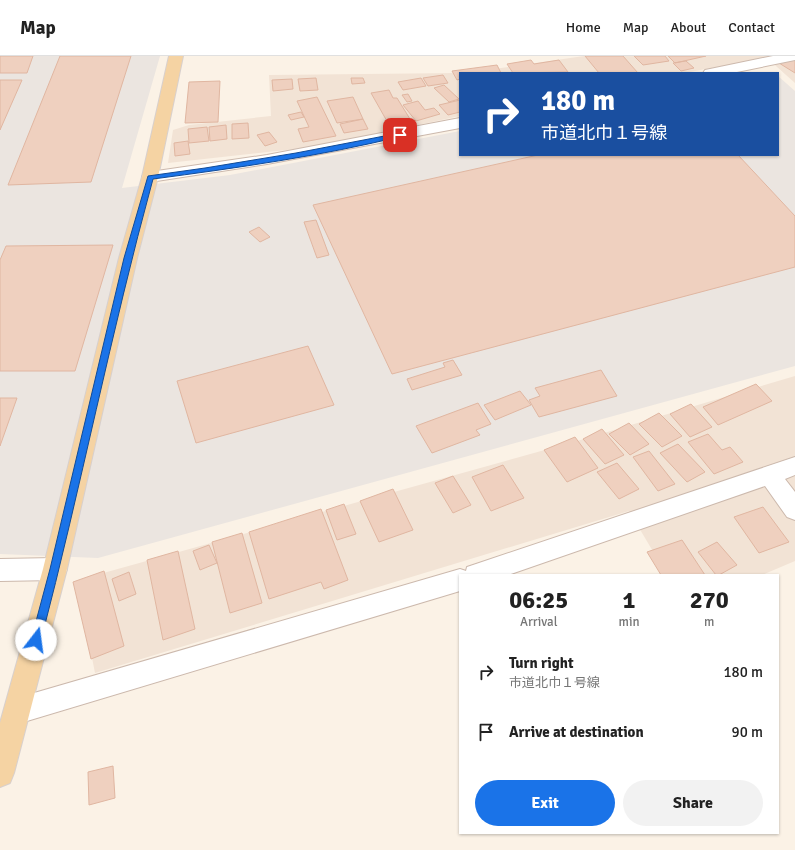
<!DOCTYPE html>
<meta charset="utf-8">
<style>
body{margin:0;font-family:Signika,"Noto Sans JP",sans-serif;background:#f2f2f2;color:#222;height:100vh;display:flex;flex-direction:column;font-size:15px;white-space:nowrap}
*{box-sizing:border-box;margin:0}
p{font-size:13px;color:#767676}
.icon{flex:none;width:22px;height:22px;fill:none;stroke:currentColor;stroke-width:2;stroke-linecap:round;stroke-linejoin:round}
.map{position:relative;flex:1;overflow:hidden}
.panel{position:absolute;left:459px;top:518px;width:320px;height:260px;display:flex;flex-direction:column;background:#fff;border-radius:0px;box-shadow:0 1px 3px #0004}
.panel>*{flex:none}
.hud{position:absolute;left:459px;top:16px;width:320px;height:84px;border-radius:0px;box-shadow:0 1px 3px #0004;background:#1a4fa0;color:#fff;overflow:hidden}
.pin{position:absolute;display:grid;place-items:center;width:34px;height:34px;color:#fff;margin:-17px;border-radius:8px;box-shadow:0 2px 6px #0006}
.me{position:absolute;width:44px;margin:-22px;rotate:15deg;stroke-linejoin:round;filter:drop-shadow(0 0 3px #0008)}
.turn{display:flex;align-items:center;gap:14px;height:84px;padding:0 16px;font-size:18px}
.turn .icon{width:52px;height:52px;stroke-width:2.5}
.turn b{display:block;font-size:28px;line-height:34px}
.eta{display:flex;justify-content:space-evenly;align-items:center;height:68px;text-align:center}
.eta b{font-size:24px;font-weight:700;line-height:28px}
.action{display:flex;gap:8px;margin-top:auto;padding:8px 16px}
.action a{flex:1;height:46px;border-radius:24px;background:#1a73e8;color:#fff;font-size:16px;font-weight:700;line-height:46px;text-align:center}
.action a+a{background:#f2f2f2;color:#222}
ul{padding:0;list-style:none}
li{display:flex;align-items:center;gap:12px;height:60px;padding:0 16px}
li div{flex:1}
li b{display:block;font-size:15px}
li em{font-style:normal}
header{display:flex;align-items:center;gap:24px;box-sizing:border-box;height:56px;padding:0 20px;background:#fff;border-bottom:1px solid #e0e0e0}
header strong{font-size:19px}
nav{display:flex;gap:22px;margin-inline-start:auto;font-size:14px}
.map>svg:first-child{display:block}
.residential{fill:#f2e3d5}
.industrial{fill:#ebe5e0}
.building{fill:#efd0bf;stroke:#e0b6a1}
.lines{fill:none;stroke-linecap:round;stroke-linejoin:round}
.minor-casing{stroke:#ccb9ad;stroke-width:2}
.major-casing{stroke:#d8d0cd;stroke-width:2}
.minor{fill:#fff;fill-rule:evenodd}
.major{fill:#f5d3a3;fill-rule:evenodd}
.route{fill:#1a73e8;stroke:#114b97}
</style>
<header>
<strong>Map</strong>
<nav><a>Home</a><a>Map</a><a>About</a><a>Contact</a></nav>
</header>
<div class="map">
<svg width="795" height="794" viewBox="0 0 795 794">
<rect width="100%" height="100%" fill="#fbf2e6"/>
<path class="residential" d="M 584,0 L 795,0 L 795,27 L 767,2 L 684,17 L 466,17 Z
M 458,17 L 460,19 L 460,60 L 314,91 L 168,107 L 173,74 L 189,69 L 271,60 L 269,19 Z
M 795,320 L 795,505 L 762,519 L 667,519 L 629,455 L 95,617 L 83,556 L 89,521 L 584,383 Z"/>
<path class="industrial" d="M 0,0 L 160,0 L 122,132 L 230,119 L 460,75 L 460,99 L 778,99 L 778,20 L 795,35 L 795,310 L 98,502 L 0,498 Z"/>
<path class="building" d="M 0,0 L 33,0 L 27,17 L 0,17 Z
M 60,0 L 131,0 L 91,126 L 8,129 Z
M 585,0 L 623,0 L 638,17 L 599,17 Z
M 634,0 L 665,0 L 669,5 L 643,9 Z
M 668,0 L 706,0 L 675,7 Z
M 795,2 L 795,17 L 779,7 Z
M 531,4 L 534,8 L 559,4 L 568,16 L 513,17 L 507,8 Z
M 686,5 L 694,12 L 681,15 L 673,7 Z
M 497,9 L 501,17 L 460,17 L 460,23 L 457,24 L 452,15 Z
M 443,19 L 448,27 L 428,30 L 423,22 Z
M 316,22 L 318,34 L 300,35 L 298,23 Z
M 351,22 L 363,22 L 365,27 L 352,28 Z
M 421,22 L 426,30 L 403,34 L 398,26 Z
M 292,23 L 293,33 L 273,35 L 272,24 Z
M 0,24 L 22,24 L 0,74 Z
M 220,25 L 218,66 L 185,67 L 189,26 Z
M 444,29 L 459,43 L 449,46 L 434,32 Z
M 389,34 L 393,42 L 397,42 L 410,63 L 388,67 L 371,37 Z
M 408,38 L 412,45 L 407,46 L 402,39 Z
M 317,41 L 336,80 L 303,86 L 298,73 L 309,71 L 297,45 Z
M 353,41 L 363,63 L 337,67 L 327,45 Z
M 460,44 L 460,56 L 448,59 L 439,49 Z
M 418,45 L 425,54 L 434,52 L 440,58 L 416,65 L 403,49 Z
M 301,56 L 304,61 L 291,64 L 288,59 Z
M 363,63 L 368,73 L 344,77 L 340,68 Z
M 248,67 L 249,82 L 232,83 L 232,68 Z
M 226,69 L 227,83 L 210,85 L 209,71 Z
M 207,71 L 209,85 L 189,87 L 188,73 Z
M 269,76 L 277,86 L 265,90 L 257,79 Z
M 188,85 L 190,98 L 175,100 L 174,87 Z
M 538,99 L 738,99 L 795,160 L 795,211 L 392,318 L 313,149 Z
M 316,164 L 329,199 L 317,202 L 304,166 Z
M 259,171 L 270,181 L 260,186 L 249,176 Z
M 113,189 L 75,315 L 0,315 L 0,204 L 6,190 Z
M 308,290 L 334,349 L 196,387 L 177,325 Z
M 453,304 L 462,319 L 412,334 L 407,323 L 445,311 L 443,307 Z
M 601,314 L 617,340 L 539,361 L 529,344 L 540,340 L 535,332 Z
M 756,328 L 772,345 L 718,369 L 703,351 Z
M 520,335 L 531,349 L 495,364 L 484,349 Z
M 0,342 L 17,342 L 0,390 Z
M 478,347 L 491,368 L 476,374 L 480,379 L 432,397 L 416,370 Z
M 691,348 L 712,371 L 690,381 L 670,358 Z
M 659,357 L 682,380 L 662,391 L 639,368 Z
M 629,367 L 649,388 L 630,399 L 609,378 Z
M 602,373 L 624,399 L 605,408 L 583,383 Z
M 708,378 L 722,394 L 730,391 L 743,406 L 714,418 L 688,386 Z
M 575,381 L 598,412 L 567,426 L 544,394 Z
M 678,388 L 705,416 L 687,426 L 660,397 Z
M 649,395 L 675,428 L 658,435 L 633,401 Z
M 617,407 L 639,433 L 619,443 L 597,416 Z
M 503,409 L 524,442 L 491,455 L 472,421 Z
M 453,420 L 471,449 L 453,457 L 435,427 Z
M 393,433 L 413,474 L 379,486 L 360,445 Z
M 344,448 L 356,478 L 337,484 L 326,454 Z
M 763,451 L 789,486 L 759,497 L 734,461 Z
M 321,453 L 348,524 L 324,533 L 321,526 L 269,543 L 249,476 Z
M 242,477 L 262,547 L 230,557 L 212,486 Z
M 682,484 L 705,519 L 661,519 L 647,496 Z
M 717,486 L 737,509 L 719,519 L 716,519 L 698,496 Z
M 209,489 L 217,507 L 200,514 L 193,495 Z
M 178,495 L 195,573 L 163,584 L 147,504 Z
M 104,515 L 124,590 L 91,603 L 73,526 Z
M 129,516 L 136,538 L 119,545 L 112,523 Z
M 113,710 L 115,742 L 89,749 L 88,716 Z"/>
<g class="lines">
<g class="minor-casing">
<path id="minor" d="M 773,0 L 795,0 L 795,4 L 732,17 L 703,17 L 705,14 L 710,13 Z
M 460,62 L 460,72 L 267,108 L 150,126 L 144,125 L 142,121 L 144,117 L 150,116 L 267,99 Z
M 795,401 L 795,419 L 785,423 L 795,436 L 795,464 L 787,461 L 765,430 L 508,519 L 460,519 L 460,535 L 17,668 L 7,665 L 4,655 L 7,645 L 17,642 L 460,513 L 466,515 L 467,511 L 476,508 Z
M 55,502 L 64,505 L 67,513 L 64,521 L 55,524 L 0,525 L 0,503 Z"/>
</g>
<g class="major-casing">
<path id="major" d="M 169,0 L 183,0 L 158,121 L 137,202 L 67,513 L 14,717 L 10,727 L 0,731 L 0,667 L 43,513 L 119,202 L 142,121 Z"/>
</g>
<use href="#minor" class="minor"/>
<use href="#major" class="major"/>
</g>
<path class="route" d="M 400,77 L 403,77 L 403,80 C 321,100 237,112 153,123 C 111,276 81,431 41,584 L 40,588 L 36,589 L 32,588 L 31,584 L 50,513 L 124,202 L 148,120 L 205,112 L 296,97 Z"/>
</svg>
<div class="pin" style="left:400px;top:79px;background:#d93025"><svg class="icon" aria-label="arrive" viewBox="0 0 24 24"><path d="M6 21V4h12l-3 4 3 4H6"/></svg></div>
<svg class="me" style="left:36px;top:584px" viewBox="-20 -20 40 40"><circle r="19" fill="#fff"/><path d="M0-13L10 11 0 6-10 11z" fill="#1a73e8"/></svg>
<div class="hud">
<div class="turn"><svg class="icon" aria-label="right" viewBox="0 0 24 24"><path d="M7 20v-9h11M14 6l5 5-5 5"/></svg><div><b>180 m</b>市道北巾１号線</div></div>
</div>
<section class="panel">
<div class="eta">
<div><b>06:25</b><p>Arrival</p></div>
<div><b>1</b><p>min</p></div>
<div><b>270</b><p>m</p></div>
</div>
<ul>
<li><svg class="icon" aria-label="right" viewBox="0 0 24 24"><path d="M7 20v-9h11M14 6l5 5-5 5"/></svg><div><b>Turn right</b><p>市道北巾１号線</p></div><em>180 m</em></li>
<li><svg class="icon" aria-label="arrive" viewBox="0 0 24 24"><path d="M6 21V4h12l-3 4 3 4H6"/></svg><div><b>Arrive at destination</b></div><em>90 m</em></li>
</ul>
<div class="action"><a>Exit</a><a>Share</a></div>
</section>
</div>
